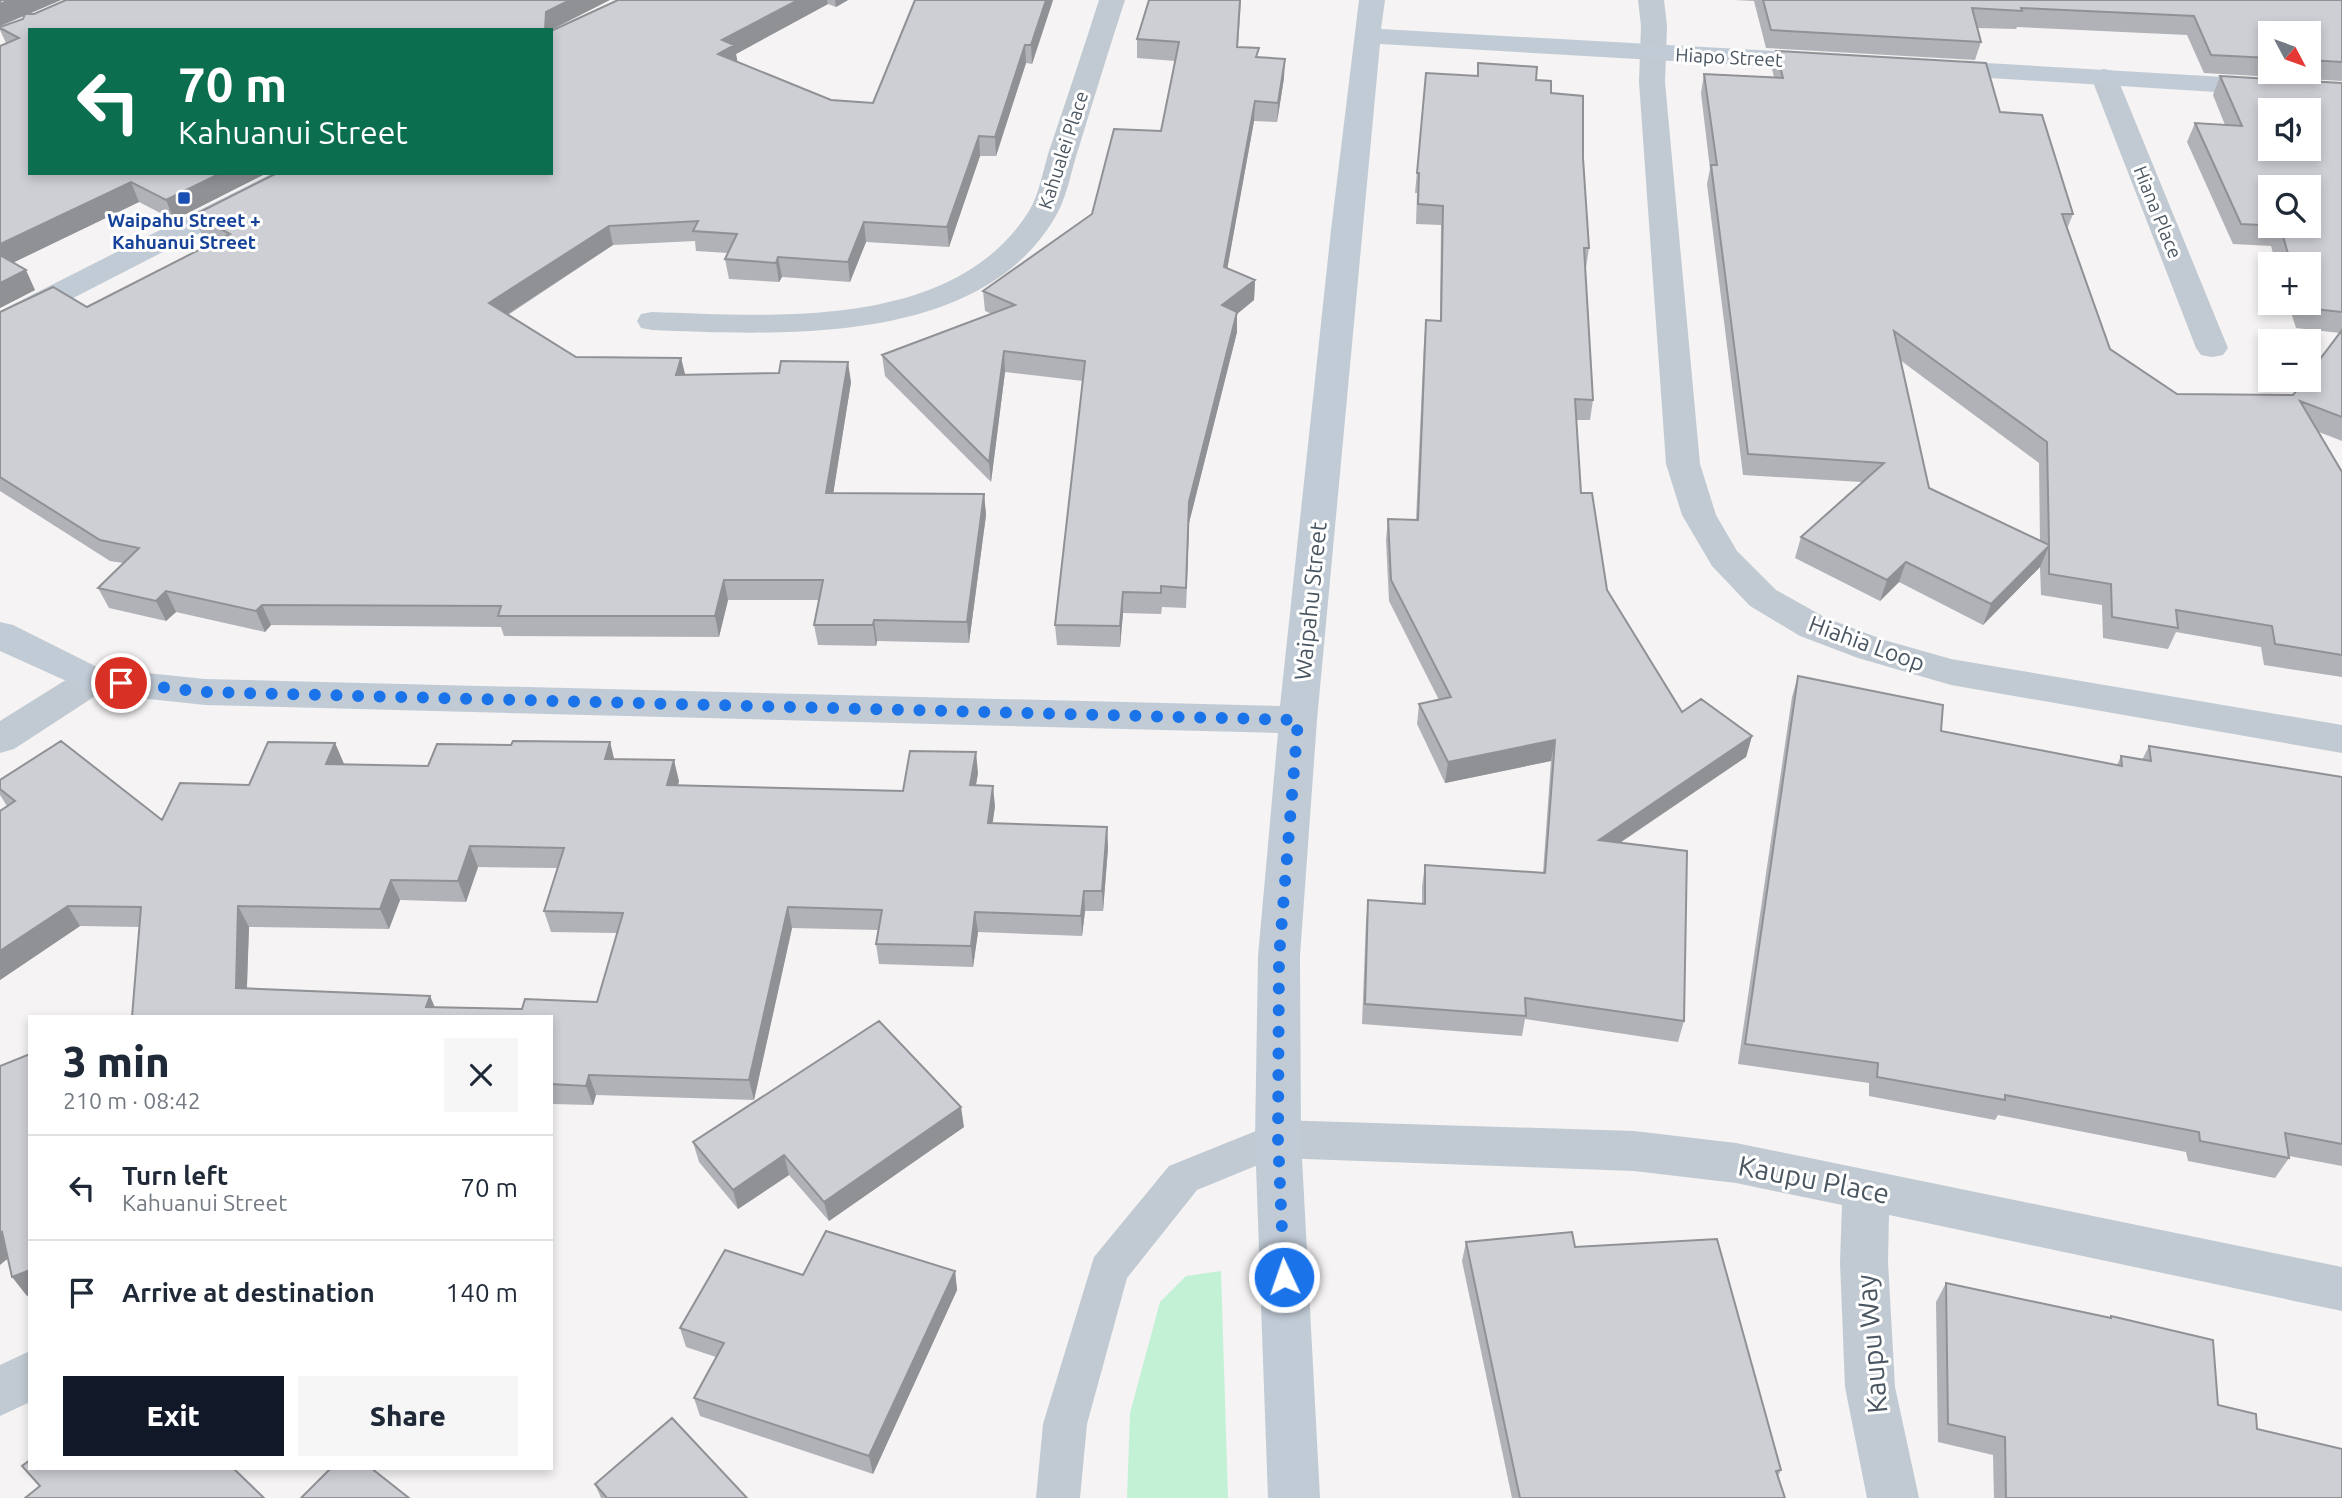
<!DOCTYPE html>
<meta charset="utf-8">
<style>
body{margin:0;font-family:Ubuntu,sans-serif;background:#f6f6f7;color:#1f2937;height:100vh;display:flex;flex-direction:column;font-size:26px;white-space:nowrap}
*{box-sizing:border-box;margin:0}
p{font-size:23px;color:#747a83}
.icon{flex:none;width:38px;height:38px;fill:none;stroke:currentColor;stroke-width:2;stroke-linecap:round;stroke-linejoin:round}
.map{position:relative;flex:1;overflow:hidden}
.panel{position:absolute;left:28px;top:1015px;width:525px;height:455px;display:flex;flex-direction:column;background:#fff;border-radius:0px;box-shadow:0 4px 10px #0003}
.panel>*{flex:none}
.guide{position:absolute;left:28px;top:28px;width:525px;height:147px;border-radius:0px;box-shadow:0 4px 10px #0003;background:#0b6e4f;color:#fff;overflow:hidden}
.needle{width:46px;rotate:131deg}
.controls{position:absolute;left:2258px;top:21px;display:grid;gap:14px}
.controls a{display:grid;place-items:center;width:63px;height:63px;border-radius:0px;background:#fff;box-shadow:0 4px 10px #0003;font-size:35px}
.pin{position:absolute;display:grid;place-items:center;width:60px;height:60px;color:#fff;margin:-30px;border:4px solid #fff;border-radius:50%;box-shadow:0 2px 7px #0007}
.me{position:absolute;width:77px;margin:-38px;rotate:357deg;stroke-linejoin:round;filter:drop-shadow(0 0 5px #0008)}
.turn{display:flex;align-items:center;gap:24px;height:147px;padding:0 35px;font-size:32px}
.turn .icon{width:91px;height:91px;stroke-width:2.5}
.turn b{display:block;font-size:49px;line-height:60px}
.round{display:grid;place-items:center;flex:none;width:74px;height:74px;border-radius:0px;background:#f6f6f7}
.overview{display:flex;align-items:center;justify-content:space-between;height:119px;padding:0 35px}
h1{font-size:42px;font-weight:800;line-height:52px}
.button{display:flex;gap:14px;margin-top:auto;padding:14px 35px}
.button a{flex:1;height:80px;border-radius:0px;background:#111827;color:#fff;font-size:28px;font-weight:800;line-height:80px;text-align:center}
.button a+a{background:#f6f6f7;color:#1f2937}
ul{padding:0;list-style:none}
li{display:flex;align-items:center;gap:21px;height:105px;padding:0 35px;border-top:2px solid #e0e1e3}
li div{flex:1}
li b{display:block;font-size:26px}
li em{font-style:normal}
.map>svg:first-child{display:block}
.green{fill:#c3f1d5}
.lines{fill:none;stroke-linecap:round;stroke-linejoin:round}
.lane{fill:#c1cad2;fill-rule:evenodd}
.street{fill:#c1cad2;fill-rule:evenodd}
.secondary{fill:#c1cbd6;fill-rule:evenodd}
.wall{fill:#b0b2b7;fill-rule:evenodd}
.shaded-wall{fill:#909195}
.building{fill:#cdcfd5;stroke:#909195;stroke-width:2;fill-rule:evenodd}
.route{stroke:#1a73e8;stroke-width:12;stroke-dasharray:0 21.6}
.transit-dot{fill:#1a4fb4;stroke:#fff;stroke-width:2.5}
.labels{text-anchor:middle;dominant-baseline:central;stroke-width:6;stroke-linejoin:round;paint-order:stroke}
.far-street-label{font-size:19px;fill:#4a5661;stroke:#fff}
.far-transit-label{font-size:19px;font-weight:bold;fill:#164399;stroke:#fff}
.street-label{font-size:23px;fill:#4a5661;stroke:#fff}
.near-street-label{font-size:28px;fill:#4a5661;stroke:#fff}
</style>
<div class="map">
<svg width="2342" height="1498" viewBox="0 0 2342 1498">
<rect width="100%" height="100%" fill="#f5f3f3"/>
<path class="green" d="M 1221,1271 L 1228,1498 L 1127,1498 L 1130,1413 L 1160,1302 L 1186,1276 Z"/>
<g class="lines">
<path class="lane" d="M 1278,1122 L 1292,1127 L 1298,1139 L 1292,1151 L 1197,1190 L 1127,1278 L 1087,1424 L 1080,1498 L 1036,1498 L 1043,1424 L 1094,1257 L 1169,1166 Z"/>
<path class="street" d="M 1099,0 L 1125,0 C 1109,49 1094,98 1079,147 C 1072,167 1068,193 1058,212 C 985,347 782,335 652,330 L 641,328 L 637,321 L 641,314 L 652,312 C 774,316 954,331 1029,211 C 1039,195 1043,170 1049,151 C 1066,101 1083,50 1099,0 Z
M 1638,0 L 1664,0 L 1667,26 L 1665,82 L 1700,464 L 1716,515 L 1737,551 L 1776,590 L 1826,618 L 1884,640 L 1951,659 L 2342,725 L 2342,753 L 1951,685 L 1858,658 L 1800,636 L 1750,606 L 1712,566 L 1682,515 L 1666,464 L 1639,82 L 1641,26 Z
M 2104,69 L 2113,71 L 2117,77 L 2228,348 L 2223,355 L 2212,357 L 2201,355 L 2196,348 L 2091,77 L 2095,71 Z
M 93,667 L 106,671 L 112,680 L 106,689 L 14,749 L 0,753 L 0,721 L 80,671 Z
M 1278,1120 L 1634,1131 L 1736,1143 L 2342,1267 L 2342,1311 L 1889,1215 L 1888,1262 L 1895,1387 L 1919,1498 L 1867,1498 L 1845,1387 L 1840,1262 L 1842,1205 L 1736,1183 L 1634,1171 L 1278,1158 L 1262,1153 L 1255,1139 L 1262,1125 Z
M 30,1351 L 30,1402 L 0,1416 L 0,1365 Z"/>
<path class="secondary" d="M 1359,0 L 1385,0 L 1381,29 L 1827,54 L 1836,56 L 1840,62 L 1836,68 L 1827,70 L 1380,44 L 1317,720 L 1300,956 L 1301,1139 L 1320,1498 L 1268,1498 L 1255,1139 L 1258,956 L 1278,733 L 205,705 L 93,693 L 0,651 L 0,622 L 13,625 L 99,668 L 205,679 L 1280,706 L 1331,230 Z
M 1936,60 L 2342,84 L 2342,100 L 1927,74 L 1923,68 L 1927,62 Z
M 273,173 L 309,173 L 305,179 L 11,330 L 0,332 L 0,311 Z"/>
</g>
<path class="wall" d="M 0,0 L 61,0 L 29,14 L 30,30 L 267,173 L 174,220 L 139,202 L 12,263 L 35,290 L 0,308 L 0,46 L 6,43 L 0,30 L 0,27 L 23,19 L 24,16 L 0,26 Z
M 618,0 L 848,0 L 836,7 L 828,4 L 736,54 L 737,62 L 831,100 L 873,103 L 1053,0 L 1032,64 L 1026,63 L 996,156 L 980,156 L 949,247 L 866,242 L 850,282 L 782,277 L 779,282 L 729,279 L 725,259 L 728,253 L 696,251 L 695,241 L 613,245 L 508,315 L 576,357 L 681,358 L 685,375 L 851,382 L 833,493 L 984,494 L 986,515 L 969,643 L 877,641 L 876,646 L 818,645 L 814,625 L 819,600 L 728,600 L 719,637 L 504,636 L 501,627 L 271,625 L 265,632 L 176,612 L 166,621 L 109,608 L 98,588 L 123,563 L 110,561 L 0,491 L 0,312 L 87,307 L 215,242 L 202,235 L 194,215 Z
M 1148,0 L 1241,0 L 1238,47 L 1258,57 L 1284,78 L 1277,122 L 1254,121 L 1227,269 L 1255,280 L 1254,300 L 1237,314 L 1237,332 L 1189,523 L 1186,608 L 1162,607 L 1161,614 L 1123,613 L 1120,647 L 1057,645 L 1055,625 L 1083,381 L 1005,372 L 991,482 L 885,376 L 882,355 L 992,314 L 985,311 L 983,291 L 1092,214 L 1161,131 L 1175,61 L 1137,58 L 1137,39 L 1148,3 Z
M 1735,0 L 2342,0 L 2342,81 L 2204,73 L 2187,35 L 2017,27 L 2016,29 L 1977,28 L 1981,42 L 1975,60 L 1766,48 L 1754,1 ZM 2270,33 L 2308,33 L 2308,72 L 2270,72 Z
M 1776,51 L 2000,112 L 2073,214 L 2067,229 L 2110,349 L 2177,394 L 2293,395 L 2340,333 L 2296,328 L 2288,303 L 2308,303 L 2308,264 L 2276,264 L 2271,246 L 2233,244 L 2187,142 L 2195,123 L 2225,125 L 2213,95 L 2220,76 L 2342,83 L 2342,441 L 2319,432 L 2342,472 L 2342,677 L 2264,665 L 2261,647 L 2176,632 L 2168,649 L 2103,638 L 2102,605 L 2041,595 L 2040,567 L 1983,625 L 1899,582 L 1880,601 L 1795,558 L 1801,537 L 1862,482 L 1743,475 L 1707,184 L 1710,169 L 1701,93 L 1704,74 L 1774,77 L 1772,69 ZM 1900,360 L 2039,463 L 2040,541 L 1929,488 Z
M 1478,63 L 1536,80 L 1551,93 L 1583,158 L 1589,248 L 1586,268 L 1585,268 L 1593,400 L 1590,420 L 1576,420 L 1581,493 L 1607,590 L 1682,712 L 1752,736 L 1746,757 L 1620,843 L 1684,1021 L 1678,1042 L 1525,1019 L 1522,1036 L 1362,1024 L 1366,921 L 1368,900 L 1422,904 L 1422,886 L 1425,865 L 1543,873 L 1551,761 L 1445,783 L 1417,724 L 1419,704 L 1439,700 L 1389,601 L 1386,540 L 1388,519 L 1416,520 L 1424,341 L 1426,320 L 1440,321 L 1441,225 L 1416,224 L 1417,193 L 1415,193 L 1426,73 L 1477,76 Z
M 1798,676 L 1941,731 L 2117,765 L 2121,756 L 2142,760 L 2149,746 L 2342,777 L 2342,1166 L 2289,1156 L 2289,1158 L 2275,1178 L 2188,1161 L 2186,1152 L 1998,1115 L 1995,1120 L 1869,1096 L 1869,1083 L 1738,1064 L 1792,697 Z
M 610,742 L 614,759 L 679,781 L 678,785 L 903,791 L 978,773 L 976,785 L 995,806 L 992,823 L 1107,827 L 1108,848 L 1103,911 L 1085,911 L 1082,936 L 978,932 L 973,967 L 879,964 L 876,944 L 878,930 L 792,928 L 754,1100 L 596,1095 L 593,1105 L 551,1104 L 551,1017 L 132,1017 L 139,927 L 80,926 L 0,980 L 0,811 L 7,806 L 0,795 L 0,780 L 162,820 L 249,785 L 335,743 L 344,764 L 428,766 L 511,745 ZM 478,867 L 558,868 L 544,911 L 551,932 L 617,933 L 597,1002 L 522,1009 L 435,1007 L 430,996 L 247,989 L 249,927 L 389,929 L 400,900 L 466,902 Z
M 964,1127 L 829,1221 L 789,1175 L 738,1209 L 699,1162 L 693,1142 Z
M 1466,1242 L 1575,1247 L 1781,1470 L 1778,1476 L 1785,1498 L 1512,1498 L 1462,1261 Z
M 955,1271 L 957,1290 L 873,1474 L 700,1416 L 694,1398 L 716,1357 L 686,1347 L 680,1328 L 803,1275 Z
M 1946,1283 L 2110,1318 L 2111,1316 L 2218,1405 L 2257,1429 L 2342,1498 L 1994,1498 L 1993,1455 L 1938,1442 L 1936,1302 Z
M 595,1484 L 747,1498 L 601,1498 Z"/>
<path class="shaded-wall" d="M 10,0 L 61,0 L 0,26 L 0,4 Z
M 570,0 L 610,0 L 551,30 L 545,30 L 546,12 Z
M 798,0 L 827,0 L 828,4 L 736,54 L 738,64 L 718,54 L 722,40 Z
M 835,0 L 848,0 L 836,7 Z
M 1046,0 L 1053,0 L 1032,64 L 1031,45 Z
M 1025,45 L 1026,63 L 996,156 L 995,137 Z
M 1285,59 L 1284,78 L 1277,122 L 1278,103 Z
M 1255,101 L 1254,121 L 1224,287 L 1224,267 Z
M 979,136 L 980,156 L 949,247 L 947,227 Z
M 221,173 L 267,173 L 174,220 L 166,200 Z
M 131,182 L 139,202 L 0,269 L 0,244 Z
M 864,222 L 866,242 L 850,282 L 848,262 Z
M 609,226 L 613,245 L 494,323 L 489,303 Z
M 778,257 L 782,277 L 779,282 L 776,263 Z
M 26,270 L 35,290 L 0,308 L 0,283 Z
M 1255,280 L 1254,300 L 1237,314 L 1237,332 L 1189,523 L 1186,608 L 1189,502 L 1222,305 Z
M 1004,351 L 1005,372 L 991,482 L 989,462 Z
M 681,358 L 686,378 L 676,375 Z
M 848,362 L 851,382 L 830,514 L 826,493 Z
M 984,494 L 986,515 L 969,643 L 967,622 Z
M 2049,546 L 2040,567 L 1983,625 L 1991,604 Z
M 1906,562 L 1899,582 L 1880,601 L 1887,580 Z
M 724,580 L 728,600 L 719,637 L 715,616 Z
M 166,591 L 176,612 L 166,621 L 156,601 Z
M 1123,592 L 1123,613 L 1120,647 L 1120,626 Z
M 262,605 L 271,625 L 265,632 L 256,611 Z
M 874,620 L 877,641 L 876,646 L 873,625 Z
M 1752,736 L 1746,757 L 1594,860 L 1599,840 Z
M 1555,740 L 1551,761 L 1445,783 L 1448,762 Z
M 610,742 L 615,763 L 605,759 Z
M 335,743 L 344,764 L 335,785 L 326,764 Z
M 976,752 L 978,773 L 972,806 L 970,785 Z
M 674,760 L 679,781 L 672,805 L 667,785 Z
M 993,786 L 995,806 L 990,843 L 988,823 Z
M 1107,827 L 1108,848 L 1103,911 L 1102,891 Z
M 470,846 L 478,867 L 466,902 L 458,881 Z
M 391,880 L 400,900 L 389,929 L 380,909 Z
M 1084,891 L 1085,911 L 1082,936 L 1081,916 Z
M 68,906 L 80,926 L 0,980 L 0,951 Z
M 238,906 L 249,927 L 246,1008 L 236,988 Z
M 788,907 L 792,928 L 754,1100 L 749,1080 Z
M 975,912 L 978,932 L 973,967 L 971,946 Z
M 430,996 L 438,1016 L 426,1007 Z
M 589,1075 L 596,1095 L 593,1105 L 586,1086 Z
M 961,1107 L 964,1127 L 829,1221 L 824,1202 Z
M 784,1155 L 789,1175 L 738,1209 L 733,1190 Z
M 2,1232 L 17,1251 L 0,1265 L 0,1234 Z
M 30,1270 L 30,1295 L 27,1296 L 12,1277 Z
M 955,1271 L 957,1290 L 873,1474 L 869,1456 Z"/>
<path class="building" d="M 0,0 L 10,0 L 0,4 Z
M 66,0 L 570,0 L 546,12 L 545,30 L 30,30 L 30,173 L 221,173 L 166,200 L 131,182 L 0,244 L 0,46 L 19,38 L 0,28 L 0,27 L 23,19 L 25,14 L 34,14 Z
M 618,0 L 798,0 L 722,40 L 734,45 L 718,54 L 831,100 L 873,103 L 915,0 L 1046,0 L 1031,45 L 1025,45 L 995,137 L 979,136 L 947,227 L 864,222 L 848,262 L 778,257 L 776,263 L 725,259 L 737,234 L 693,231 L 698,221 L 609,226 L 489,303 L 576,357 L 681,358 L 676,375 L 779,373 L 781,361 L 848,362 L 826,493 L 984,494 L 967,622 L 874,620 L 873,625 L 814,625 L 823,580 L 724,580 L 715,616 L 498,616 L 501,606 L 262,605 L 256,611 L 166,591 L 156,601 L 98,588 L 139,548 L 100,540 L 0,477 L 0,312 L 53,287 L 87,307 L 230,234 L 194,215 L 277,173 L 551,173 L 551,31 Z
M 1149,0 L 1240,0 L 1237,47 L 1259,48 L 1256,57 L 1285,59 L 1278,103 L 1255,101 L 1224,267 L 1255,280 L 1222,305 L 1237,312 L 1189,502 L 1186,588 L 1161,586 L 1161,593 L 1123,592 L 1120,626 L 1055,625 L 1085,361 L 1004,351 L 989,462 L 882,355 L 1015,305 L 983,291 L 1092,214 L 1114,129 L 1161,131 L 1179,42 L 1137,39 Z
M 1763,0 L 2342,0 L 2342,62 L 2308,60 L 2308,33 L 2270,33 L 2270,58 L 2211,55 L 2194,16 L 2021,8 L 2022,11 L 1972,8 L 1981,42 L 1771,30 Z
M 1776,51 L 1986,63 L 2000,112 L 2042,115 L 2073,214 L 2062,214 L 2110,349 L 2177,394 L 2293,395 L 2305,380 L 2308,380 L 2308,375 L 2342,330 L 2342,417 L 2300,401 L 2342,472 L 2342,655 L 2275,644 L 2272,626 L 2176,610 L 2178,628 L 2112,617 L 2111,584 L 2049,574 L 2049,546 L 1991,604 L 1906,562 L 1887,580 L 1801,537 L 1884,463 L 1748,454 L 1711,165 L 1717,165 L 1704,74 L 1783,78 ZM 1894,331 L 2047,442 L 2049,545 L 1929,488 Z
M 1478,63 L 1537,67 L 1536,80 L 1551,81 L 1551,93 L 1583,96 L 1583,158 L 1589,248 L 1584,248 L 1593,400 L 1575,399 L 1581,493 L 1592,493 L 1607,590 L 1682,712 L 1701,699 L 1752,736 L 1599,840 L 1687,851 L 1684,1021 L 1525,998 L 1526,1016 L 1365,1004 L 1368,900 L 1425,904 L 1425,865 L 1545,873 L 1555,740 L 1448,762 L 1419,704 L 1451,697 L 1391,580 L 1388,519 L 1418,520 L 1426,320 L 1441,321 L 1443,206 L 1418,204 L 1419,173 L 1417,173 L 1426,73 L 1478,76 Z
M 2220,76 L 2342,83 L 2342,312 L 2305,308 L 2304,303 L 2308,303 L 2308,264 L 2291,264 L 2280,226 L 2241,224 L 2195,123 L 2242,126 ZM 2270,110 L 2308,110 L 2308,149 L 2270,149 ZM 2270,187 L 2308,187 L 2308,226 L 2270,226 Z
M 0,255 L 26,270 L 0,283 Z
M 1798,676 L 1943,705 L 1941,731 L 2122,766 L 2121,756 L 2151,761 L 2149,746 L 2342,777 L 2342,1144 L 2285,1133 L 2289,1158 L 2200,1141 L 2199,1132 L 2005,1095 L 2005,1100 L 1877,1077 L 1878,1063 L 1745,1044 Z
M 61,741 L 162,820 L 180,783 L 249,785 L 268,742 L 335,743 L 326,764 L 428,766 L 437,744 L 511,745 L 513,741 L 610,742 L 605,759 L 674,760 L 667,785 L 903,791 L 910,751 L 976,752 L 970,785 L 993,786 L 988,823 L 1107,827 L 1102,891 L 1084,891 L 1081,916 L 975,912 L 971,946 L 876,944 L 882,910 L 788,907 L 749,1080 L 589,1075 L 586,1086 L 551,1084 L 551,1017 L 132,1017 L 141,907 L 68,906 L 0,951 L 0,811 L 15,801 L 0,789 L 0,780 ZM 470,846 L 564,848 L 544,911 L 623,913 L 597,1002 L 525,999 L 522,1009 L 426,1007 L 430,996 L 236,988 L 238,906 L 380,909 L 391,880 L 458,881 Z
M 879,1021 L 961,1107 L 824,1202 L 784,1155 L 733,1190 L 693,1142 Z
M 30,1054 L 30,1270 L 12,1277 L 2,1232 L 0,1234 L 0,1066 Z
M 826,1231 L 955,1271 L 869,1456 L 694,1398 L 724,1343 L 680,1328 L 725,1250 L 803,1275 Z
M 1572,1232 L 1575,1247 L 1717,1239 L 1781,1470 L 1776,1471 L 1785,1498 L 1520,1498 L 1466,1242 Z
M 1946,1283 L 2111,1318 L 2111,1316 L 2213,1340 L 2218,1405 L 2256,1414 L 2257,1429 L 2342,1449 L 2342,1498 L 2006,1498 L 2005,1437 L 1948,1424 Z
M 672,1418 L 747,1498 L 607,1498 L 595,1484 Z
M 30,1460 L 30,1468 L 233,1468 L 264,1498 L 25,1498 L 40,1486 L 22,1466 Z
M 331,1468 L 371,1468 L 409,1498 L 301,1498 Z"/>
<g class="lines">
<path class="route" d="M 121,683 L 205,692 L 1298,720 L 1279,957 L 1278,1139 L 1284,1277"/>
</g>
<rect class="transit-dot" x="177" y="191" width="14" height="14" rx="3.5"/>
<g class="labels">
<g class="far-street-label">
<text transform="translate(1729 57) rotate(3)">Hiapo Street</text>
<text transform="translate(1063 150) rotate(-72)">Kahualei Place</text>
<text transform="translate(2158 212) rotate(68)">Hiana Place</text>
</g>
<g class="far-transit-label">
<text x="184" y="220">Waipahu Street +<tspan x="184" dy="22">Kahuanui Street</tspan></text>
</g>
<g class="street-label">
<text transform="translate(1310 601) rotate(-84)">Waipahu Street</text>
<text transform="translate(1867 643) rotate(20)">Hiahia Loop</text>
</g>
<g class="near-street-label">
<text transform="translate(1814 1179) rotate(11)">Kaupu Place</text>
<text transform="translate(1871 1344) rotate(-95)">Kaupu Way</text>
</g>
</g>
</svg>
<div class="controls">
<a><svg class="needle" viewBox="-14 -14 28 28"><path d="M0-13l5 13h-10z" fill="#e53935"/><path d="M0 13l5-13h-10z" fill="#747a83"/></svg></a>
<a><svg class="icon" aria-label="sound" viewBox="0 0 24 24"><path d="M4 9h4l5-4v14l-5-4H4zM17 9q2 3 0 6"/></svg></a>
<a><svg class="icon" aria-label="search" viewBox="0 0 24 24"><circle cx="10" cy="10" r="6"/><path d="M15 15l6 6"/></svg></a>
<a>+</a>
<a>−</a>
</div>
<div class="pin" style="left:121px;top:683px;background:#d93025"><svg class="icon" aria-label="arrive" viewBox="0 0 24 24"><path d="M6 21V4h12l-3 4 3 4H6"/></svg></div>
<svg class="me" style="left:1284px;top:1277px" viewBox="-20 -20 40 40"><circle r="17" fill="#1a73e8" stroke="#fff" stroke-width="3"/><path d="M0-11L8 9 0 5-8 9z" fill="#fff"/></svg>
<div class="guide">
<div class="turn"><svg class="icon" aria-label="left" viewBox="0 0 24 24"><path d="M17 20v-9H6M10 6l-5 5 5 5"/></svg><div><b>70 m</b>Kahuanui Street</div></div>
</div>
<section class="panel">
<div class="overview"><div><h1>3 min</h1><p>210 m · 08:42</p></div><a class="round"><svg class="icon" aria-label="close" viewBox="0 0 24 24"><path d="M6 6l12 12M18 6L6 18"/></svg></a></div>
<ul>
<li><svg class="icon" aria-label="left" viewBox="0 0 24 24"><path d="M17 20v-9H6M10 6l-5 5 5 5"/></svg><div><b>Turn left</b><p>Kahuanui Street</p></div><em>70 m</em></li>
<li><svg class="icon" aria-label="arrive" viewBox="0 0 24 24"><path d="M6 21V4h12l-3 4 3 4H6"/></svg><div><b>Arrive at destination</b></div><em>140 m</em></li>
</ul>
<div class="button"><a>Exit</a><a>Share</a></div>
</section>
</div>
